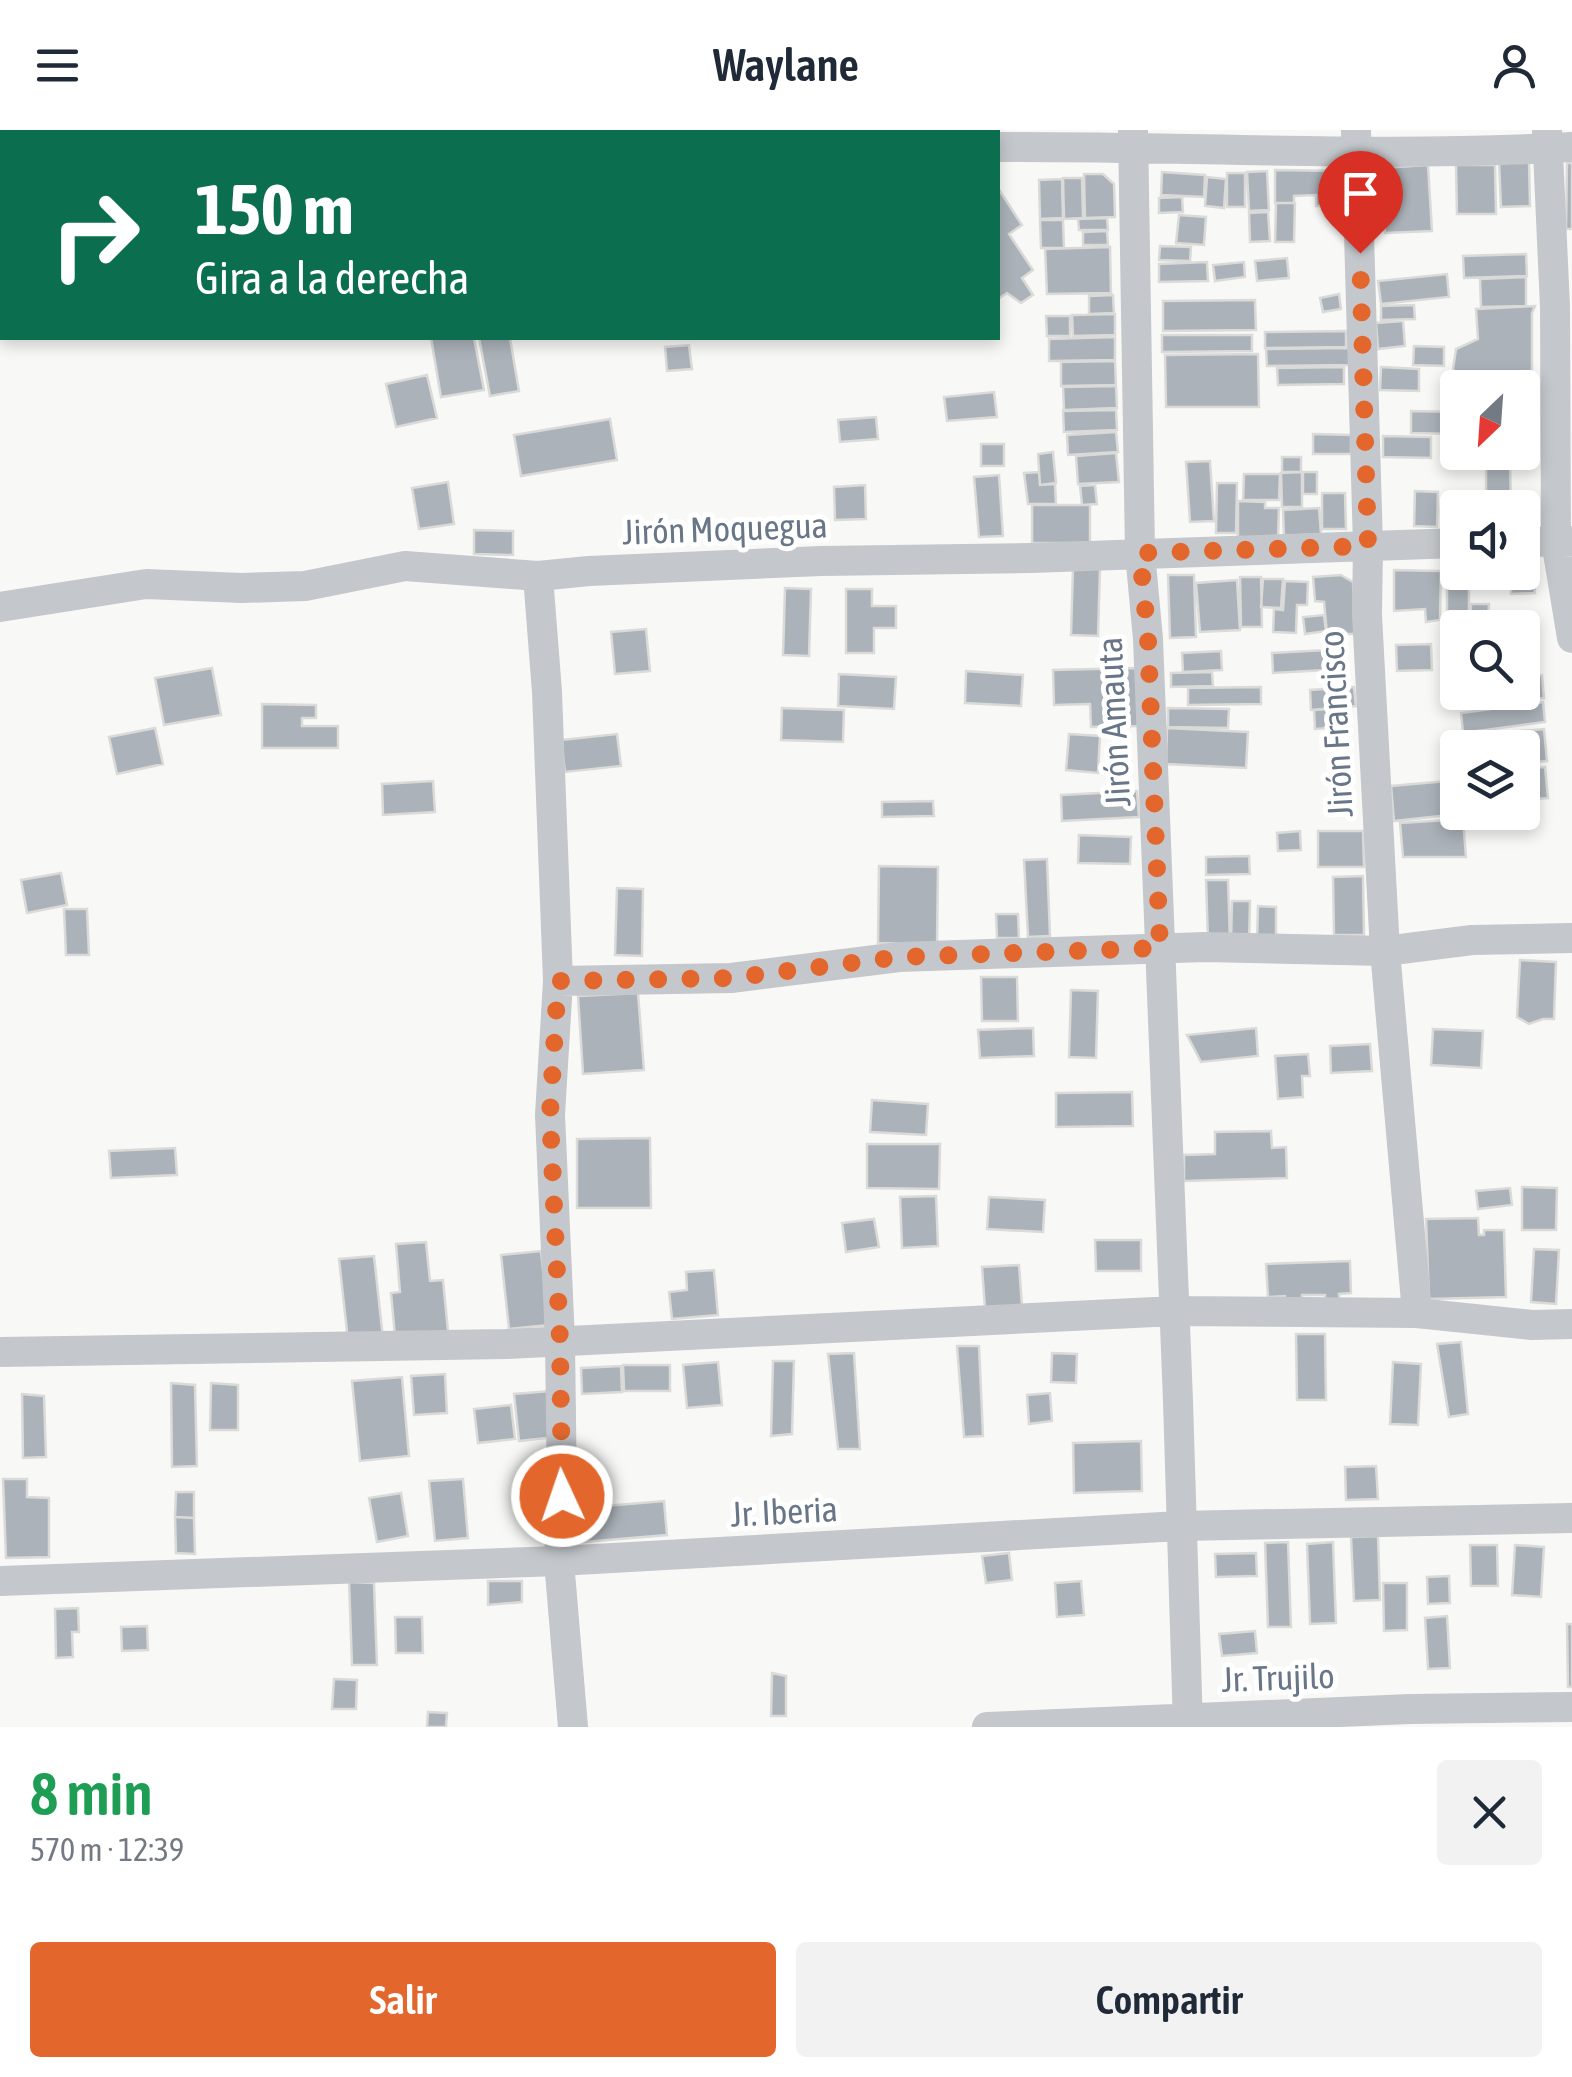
<!DOCTYPE html>
<html lang="es">
<meta charset="utf-8">
<style>
body{margin:0;font-family:"Asap Condensed",sans-serif;background:#f2f2f3;color:#1f2937;height:100vh;display:flex;flex-direction:column;font-size:38px;white-space:nowrap}
*{box-sizing:border-box;margin:0}
p{font-size:32px;color:#747a83}
.icon{flex:none;width:55px;height:55px;fill:none;stroke:currentColor;stroke-width:2;stroke-linecap:round;stroke-linejoin:round}
.map{position:relative;height:1597px;overflow:hidden}
.sheet{display:flex;flex-direction:column;background:#fff;flex:1}
.sheet>*{flex:none}
.banner{position:absolute;left:0px;top:0px;width:1000px;height:210px;box-shadow:0 5px 15px #0003;background:#0b6e4f;color:#fff;overflow:hidden}
.needle{width:65px;rotate:205deg}
.controls{position:absolute;left:1440px;top:240px;display:grid;gap:20px}
.controls a{display:grid;place-items:center;width:100px;height:100px;border-radius:10px;background:#fff;box-shadow:0 5px 15px #0003;font-size:50px}
.pin{position:absolute;display:grid;place-items:center;width:85px;height:85px;color:#fff;margin:-102px -42px;border-radius:50% 50% 50% 0;rotate:-45deg;box-shadow:0 0 10px #0007}
.pin .icon{rotate:45deg}
.me{position:absolute;width:110px;margin:-55px;rotate:357deg;stroke-linejoin:round;filter:drop-shadow(0 0 8px #0008)}
.turn{display:flex;align-items:center;gap:35px;height:210px;padding:0 30px;font-size:45px}
.turn .icon{width:130px;height:130px;stroke-width:2.5}
.turn b{display:block;font-size:70px;line-height:85px}
.round{display:grid;place-items:center;flex:none;width:105px;height:105px;border-radius:10px;background:#f2f2f3}
.summary{display:flex;align-items:center;justify-content:space-between;height:170px;padding:0 30px}
h1{font-size:60px;font-weight:600;line-height:75px;color:#1e9e55}
.primary-button{display:flex;gap:20px;margin-top:auto;padding:20px 30px}
.primary-button a{flex:1;height:115px;border-radius:10px;background:#e3672c;color:#fff;font-size:40px;font-weight:600;line-height:115px;text-align:center}
.primary-button a+a{background:#f2f2f3;color:#1f2937}
header{display:flex;justify-content:space-between;align-items:center;height:130px;padding:0 30px;background:#fff;font-size:45px;font-weight:600}
.map>svg:first-child{display:block}
.building{fill:#abb2b9;stroke:#dadbd8;stroke-width:2.5}
.lines{fill:none;stroke-linecap:round;stroke-linejoin:round}
.minor{stroke:#c4c7cb;stroke-width:30}
.route{stroke:#e3672c;stroke-width:18;stroke-dasharray:0 32.4}
.labels{text-anchor:middle;dominant-baseline:central;stroke-width:10;stroke-linejoin:round;paint-order:stroke}
.street-label{font-size:35px;fill:#687687;stroke:#fff}
</style>
<header><svg class="icon" aria-label="menu" viewBox="0 0 24 24"><path d="M4 6h16M4 12h16M4 18h16"/></svg>Waylane<svg class="icon" aria-label="person" viewBox="0 0 24 24"><circle cx="12" cy="8" r="4"/><path d="M4 21q1-7 8-7t8 7"/></svg></header>
<div class="map">
<svg width="1572" height="1597" viewBox="0 0 1572 1597">
<rect width="100%" height="100%" fill="#f8f9f6"/>
<path class="building" d="M 1529,31 L 1530,76 L 1501,77 L 1499,32 Z
M 1567,33 L 1572,33 L 1572,99 L 1566,99 Z
M 1428,35 L 1432,101 L 1385,103 L 1381,38 Z
M 1456,35 L 1495,35 L 1496,84 L 1457,84 Z
M 1275,40 L 1340,41 L 1340,76 L 1316,76 L 1316,65 L 1294,66 L 1294,73 L 1275,73 Z
M 1267,41 L 1269,80 L 1249,81 L 1247,42 Z
M 1162,42 L 1205,45 L 1204,67 L 1161,65 Z
M 1227,43 L 1245,43 L 1245,77 L 1227,77 Z
M 1084,44 L 1103,44 L 1114,54 L 1115,87 L 1085,88 Z
M 1207,47 L 1226,49 L 1224,78 L 1205,76 Z
M 1063,48 L 1082,48 L 1083,88 L 1064,89 Z
M 1062,49 L 1063,88 L 1040,89 L 1039,50 Z
M 998,58 L 1022,95 L 1009,104 L 1033,140 L 1022,148 L 1033,165 L 1021,173 L 1007,163 L 998,169 Z
M 1182,67 L 1183,82 L 1159,83 L 1159,68 Z
M 1276,73 L 1295,73 L 1294,112 L 1275,112 Z
M 1268,82 L 1270,111 L 1250,112 L 1249,83 Z
M 1179,85 L 1206,87 L 1204,115 L 1176,113 Z
M 1107,88 L 1108,100 L 1079,100 L 1078,89 Z
M 1040,90 L 1063,90 L 1064,118 L 1041,118 Z
M 1107,101 L 1108,115 L 1083,115 L 1083,102 Z
M 1160,116 L 1191,117 L 1190,131 L 1159,130 Z
M 1110,117 L 1111,163 L 1047,164 L 1045,119 Z
M 1526,124 L 1527,146 L 1464,148 L 1463,126 Z
M 1287,128 L 1289,148 L 1257,151 L 1255,131 Z
M 1207,132 L 1208,151 L 1159,152 L 1159,134 Z
M 1244,132 L 1245,147 L 1215,151 L 1213,135 Z
M 1447,144 L 1449,167 L 1381,174 L 1378,151 Z
M 1526,147 L 1526,176 L 1481,177 L 1480,149 Z
M 1339,164 L 1341,179 L 1323,182 L 1320,168 Z
M 1113,165 L 1114,183 L 1089,184 L 1089,166 Z
M 1255,170 L 1256,200 L 1163,201 L 1163,171 Z
M 1414,175 L 1415,189 L 1381,190 L 1381,176 Z
M 1535,176 L 1532,183 L 1532,267 L 1522,267 L 1522,258 L 1464,258 L 1453,239 L 1456,219 L 1478,209 L 1476,179 Z
M 1115,184 L 1115,205 L 1073,206 L 1072,185 Z
M 1046,186 L 1070,186 L 1070,206 L 1047,206 Z
M 1403,191 L 1405,216 L 1378,219 L 1376,193 Z
M 1346,201 L 1346,217 L 1265,218 L 1265,202 Z
M 1162,205 L 1252,205 L 1252,221 L 1162,222 Z
M 1115,207 L 1115,230 L 1049,231 L 1049,209 Z
M 431,208 L 474,208 L 484,260 L 441,267 Z
M 479,208 L 510,208 L 519,261 L 490,266 Z
M 689,215 L 692,239 L 667,241 L 665,217 Z
M 1414,216 L 1444,217 L 1444,236 L 1413,235 Z
M 1350,218 L 1350,235 L 1267,236 L 1266,219 Z
M 1258,224 L 1259,277 L 1166,277 L 1165,225 Z
M 1115,231 L 1116,255 L 1061,256 L 1061,232 Z
M 1344,237 L 1344,254 L 1278,255 L 1277,238 Z
M 1381,237 L 1419,239 L 1419,261 L 1380,260 Z
M 427,245 L 437,288 L 396,297 L 386,254 Z
M 1116,256 L 1117,278 L 1064,280 L 1063,257 Z
M 994,262 L 997,287 L 947,291 L 944,267 Z
M 1536,278 L 1536,301 L 1522,302 L 1522,279 Z
M 1116,280 L 1117,300 L 1064,302 L 1063,281 Z
M 1411,281 L 1458,282 L 1458,304 L 1411,303 Z
M 876,287 L 878,309 L 840,312 L 838,290 Z
M 610,289 L 617,330 L 521,346 L 514,305 Z
M 1116,302 L 1118,322 L 1068,325 L 1067,305 Z
M 1313,304 L 1351,305 L 1351,324 L 1313,324 Z
M 1383,306 L 1431,307 L 1431,328 L 1383,327 Z
M 981,314 L 1004,314 L 1004,336 L 981,336 Z
M 1053,322 L 1056,353 L 1040,355 L 1038,324 Z
M 1116,323 L 1119,352 L 1078,354 L 1076,326 Z
M 1486,326 L 1510,326 L 1511,378 L 1486,378 Z
M 1282,327 L 1301,327 L 1301,342 L 1282,342 Z
M 1210,331 L 1214,391 L 1190,392 L 1186,332 Z
M 1039,342 L 1040,355 L 1055,354 L 1056,374 L 1028,374 L 1024,343 Z
M 1302,342 L 1302,377 L 1282,377 L 1281,343 Z
M 1303,342 L 1317,342 L 1317,364 L 1303,364 Z
M 1244,344 L 1280,344 L 1279,370 L 1243,370 Z
M 999,345 L 1003,406 L 979,407 L 974,347 Z
M 448,352 L 454,394 L 419,399 L 412,358 Z
M 1217,353 L 1237,353 L 1236,403 L 1216,403 Z
M 865,355 L 866,389 L 835,390 L 834,357 Z
M 1095,355 L 1097,374 L 1082,375 L 1080,356 Z
M 1415,361 L 1438,362 L 1437,397 L 1414,396 Z
M 1322,363 L 1345,363 L 1346,399 L 1322,399 Z
M 1238,371 L 1265,372 L 1265,378 L 1279,378 L 1278,408 L 1238,408 Z
M 1032,375 L 1090,375 L 1090,413 L 1032,413 Z
M 1319,378 L 1321,404 L 1284,406 L 1283,380 Z
M 1456,379 L 1457,397 L 1442,398 L 1441,380 Z
M 474,400 L 513,401 L 513,425 L 474,424 Z
M 1447,437 L 1458,438 L 1458,442 L 1469,442 L 1469,498 L 1458,498 L 1458,512 L 1447,512 Z
M 1073,438 L 1100,438 L 1098,506 L 1071,505 Z
M 1394,440 L 1441,441 L 1440,490 L 1426,492 L 1425,479 L 1394,481 Z
M 1534,440 L 1535,463 L 1511,464 L 1511,442 Z
M 1168,445 L 1194,445 L 1196,507 L 1170,508 Z
M 1341,445 L 1353,452 L 1355,504 L 1327,504 L 1324,472 L 1315,471 L 1313,447 Z
M 1240,447 L 1261,447 L 1262,497 L 1241,497 Z
M 1263,449 L 1283,449 L 1281,478 L 1261,477 Z
M 1237,450 L 1240,500 L 1200,502 L 1196,453 Z
M 1285,451 L 1308,452 L 1307,475 L 1297,475 L 1296,503 L 1273,502 L 1274,479 L 1283,480 Z
M 785,458 L 811,459 L 809,526 L 783,525 Z
M 846,459 L 872,459 L 872,476 L 896,476 L 896,498 L 874,498 L 874,523 L 846,523 Z
M 1471,474 L 1489,474 L 1488,498 L 1470,498 Z
M 1490,483 L 1515,483 L 1515,498 L 1490,498 Z
M 1324,485 L 1326,501 L 1305,504 L 1303,487 Z
M 646,499 L 650,541 L 615,544 L 611,502 Z
M 1431,514 L 1432,540 L 1397,541 L 1396,515 Z
M 1325,520 L 1326,540 L 1273,543 L 1272,523 Z
M 1221,521 L 1222,540 L 1183,542 L 1182,523 Z
M 212,538 L 221,585 L 164,595 L 155,548 Z
M 1136,538 L 1138,596 L 1091,597 L 1090,574 L 1054,575 L 1053,540 Z
M 966,541 L 1023,545 L 1021,576 L 965,573 Z
M 1212,542 L 1213,556 L 1171,557 L 1171,543 Z
M 839,544 L 896,547 L 894,579 L 838,576 Z
M 1542,545 L 1544,568 L 1460,576 L 1459,562 L 1522,562 L 1522,547 Z
M 1261,557 L 1261,574 L 1188,575 L 1188,558 Z
M 1354,557 L 1356,576 L 1311,580 L 1310,560 Z
M 1543,572 L 1545,592 L 1463,603 L 1461,583 Z
M 262,574 L 316,575 L 316,588 L 302,588 L 302,596 L 338,596 L 338,618 L 262,618 Z
M 782,578 L 844,580 L 843,612 L 781,610 Z
M 1168,578 L 1229,579 L 1228,598 L 1168,597 Z
M 1344,578 L 1345,597 L 1315,599 L 1314,580 Z
M 155,598 L 163,634 L 117,644 L 109,607 Z
M 1167,598 L 1248,602 L 1246,638 L 1166,634 Z
M 1544,599 L 1547,631 L 1522,633 L 1522,618 L 1476,618 L 1475,605 Z
M 617,604 L 621,636 L 565,642 L 561,610 Z
M 1069,604 L 1100,606 L 1098,643 L 1066,640 Z
M 1545,637 L 1548,668 L 1522,670 L 1522,639 Z
M 1458,650 L 1458,682 L 1478,682 L 1394,691 L 1391,656 Z
M 433,651 L 435,682 L 383,685 L 382,654 Z
M 1137,661 L 1139,687 L 1062,691 L 1061,665 Z
M 933,671 L 934,686 L 882,687 L 882,672 Z
M 1463,689 L 1466,727 L 1403,727 L 1400,693 Z
M 1300,701 L 1301,720 L 1278,721 L 1277,703 Z
M 1318,701 L 1363,701 L 1364,737 L 1318,737 Z
M 1079,705 L 1131,707 L 1130,734 L 1078,733 Z
M 1249,726 L 1250,744 L 1206,745 L 1206,727 Z
M 1047,729 L 1050,806 L 1028,807 L 1024,730 Z
M 879,736 L 938,737 L 937,814 L 878,813 Z
M 61,743 L 67,775 L 27,783 L 21,750 Z
M 1363,746 L 1364,805 L 1334,805 L 1333,747 Z
M 1206,750 L 1228,750 L 1230,810 L 1208,811 Z
M 617,758 L 643,759 L 642,826 L 615,825 Z
M 1232,771 L 1250,771 L 1249,812 L 1231,811 Z
M 1258,776 L 1276,777 L 1276,809 L 1257,809 Z
M 64,779 L 87,779 L 89,825 L 66,825 Z
M 996,784 L 1018,784 L 1019,808 L 997,808 Z
M 1520,830 L 1556,832 L 1554,889 L 1543,889 L 1529,894 L 1517,887 Z
M 981,847 L 1017,847 L 1018,891 L 982,891 Z
M 1071,860 L 1098,861 L 1096,928 L 1069,927 Z
M 638,863 L 644,940 L 583,944 L 578,866 Z
M 1033,898 L 1034,926 L 980,928 L 978,900 Z
M 1256,898 L 1258,926 L 1201,932 L 1187,905 Z
M 1433,899 L 1483,901 L 1481,938 L 1431,935 Z
M 1370,914 L 1372,941 L 1331,943 L 1330,916 Z
M 1308,924 L 1310,946 L 1302,946 L 1303,967 L 1278,969 L 1275,926 Z
M 1132,962 L 1133,996 L 1056,997 L 1056,963 Z
M 872,970 L 928,974 L 926,1005 L 870,1002 Z
M 1271,1001 L 1272,1018 L 1286,1017 L 1287,1048 L 1184,1051 L 1184,1025 L 1215,1024 L 1215,1002 Z
M 650,1008 L 651,1078 L 577,1078 L 577,1009 Z
M 867,1014 L 940,1014 L 939,1059 L 867,1058 Z
M 175,1018 L 177,1045 L 111,1048 L 109,1021 Z
M 1522,1057 L 1557,1058 L 1556,1100 L 1522,1100 Z
M 1510,1058 L 1512,1075 L 1478,1079 L 1476,1061 Z
M 936,1066 L 938,1116 L 902,1118 L 900,1067 Z
M 989,1067 L 1045,1070 L 1043,1102 L 987,1099 Z
M 1478,1088 L 1479,1105 L 1484,1105 L 1484,1100 L 1504,1100 L 1506,1167 L 1429,1169 L 1426,1089 Z
M 874,1089 L 879,1117 L 846,1122 L 842,1093 Z
M 1095,1110 L 1141,1110 L 1141,1141 L 1096,1141 Z
M 426,1112 L 430,1151 L 443,1150 L 448,1201 L 395,1206 L 391,1163 L 400,1162 L 396,1114 Z
M 1534,1119 L 1559,1120 L 1556,1174 L 1531,1172 Z
M 541,1121 L 549,1195 L 509,1199 L 501,1125 Z
M 374,1126 L 383,1208 L 348,1211 L 339,1129 Z
M 1350,1131 L 1351,1163 L 1339,1164 L 1340,1177 L 1325,1178 L 1325,1165 L 1302,1165 L 1302,1176 L 1285,1177 L 1285,1166 L 1268,1167 L 1266,1134 Z
M 1019,1135 L 1022,1176 L 985,1178 L 982,1137 Z
M 714,1140 L 718,1185 L 672,1189 L 669,1162 L 687,1160 L 686,1142 Z
M 1296,1204 L 1325,1204 L 1326,1270 L 1297,1270 Z
M 1461,1212 L 1468,1284 L 1449,1287 L 1437,1214 Z
M 957,1216 L 979,1216 L 983,1306 L 964,1307 Z
M 854,1223 L 860,1319 L 838,1319 L 828,1224 Z
M 1052,1223 L 1077,1224 L 1076,1253 L 1051,1252 Z
M 773,1231 L 794,1231 L 792,1304 L 771,1306 Z
M 718,1232 L 722,1275 L 687,1278 L 683,1235 Z
M 1393,1232 L 1421,1234 L 1418,1295 L 1390,1294 Z
M 623,1235 L 670,1235 L 670,1261 L 624,1261 Z
M 621,1236 L 622,1262 L 582,1264 L 581,1238 Z
M 445,1244 L 447,1283 L 414,1285 L 411,1246 Z
M 402,1247 L 409,1326 L 360,1331 L 352,1251 Z
M 171,1253 L 195,1255 L 197,1336 L 172,1337 Z
M 211,1253 L 238,1255 L 238,1300 L 210,1300 Z
M 550,1261 L 555,1307 L 519,1311 L 514,1264 Z
M 1050,1263 L 1052,1291 L 1029,1294 L 1027,1265 Z
M 22,1264 L 44,1266 L 46,1327 L 23,1328 Z
M 511,1275 L 515,1309 L 478,1313 L 474,1279 Z
M 1141,1311 L 1142,1361 L 1074,1363 L 1073,1313 Z
M 1376,1336 L 1378,1369 L 1346,1370 L 1345,1337 Z
M 3,1349 L 27,1349 L 27,1367 L 49,1368 L 49,1427 L 6,1428 Z
M 463,1349 L 468,1408 L 435,1411 L 429,1351 Z
M 176,1362 L 194,1362 L 194,1388 L 175,1387 Z
M 401,1363 L 408,1406 L 377,1412 L 369,1368 Z
M 664,1371 L 667,1405 L 584,1412 L 581,1378 Z
M 175,1387 L 194,1388 L 195,1424 L 176,1423 Z
M 1378,1406 L 1380,1470 L 1354,1471 L 1351,1407 Z
M 1288,1412 L 1291,1497 L 1268,1497 L 1265,1413 Z
M 1333,1412 L 1336,1493 L 1310,1494 L 1307,1414 Z
M 1470,1415 L 1497,1415 L 1498,1456 L 1471,1456 Z
M 1515,1415 L 1544,1417 L 1541,1467 L 1512,1465 Z
M 1009,1423 L 1012,1450 L 986,1453 L 982,1426 Z
M 1256,1423 L 1257,1446 L 1216,1447 L 1215,1424 Z
M 1449,1446 L 1450,1473 L 1428,1474 L 1427,1447 Z
M 488,1451 L 522,1451 L 522,1472 L 488,1475 Z
M 1081,1451 L 1084,1485 L 1057,1487 L 1055,1453 Z
M 349,1452 L 374,1453 L 377,1535 L 352,1535 Z
M 1383,1453 L 1407,1453 L 1407,1500 L 1384,1501 Z
M 78,1478 L 79,1502 L 72,1502 L 73,1527 L 56,1528 L 55,1479 Z
M 1447,1486 L 1450,1538 L 1428,1539 L 1425,1488 Z
M 395,1487 L 422,1487 L 423,1523 L 396,1523 Z
M 1567,1494 L 1572,1494 L 1572,1557 L 1568,1557 Z
M 147,1496 L 148,1520 L 122,1521 L 121,1497 Z
M 1255,1501 L 1257,1523 L 1222,1526 L 1219,1504 Z
M 772,1543 L 786,1546 L 786,1586 L 771,1586 Z
M 334,1549 L 357,1550 L 356,1579 L 332,1579 Z
M 428,1582 L 447,1583 L 446,1597 L 427,1597 Z"/>
<g class="lines">
<path class="minor" d="M 524,0 L 524,2
M 722,0 L 722,2
M 1133,0 L 1140,423 L 1148,509 L 1178,1271 L 1188,1597
M 1356,0 L 1368,416 L 1367,485 L 1385,821 L 1417,1183
M 1547,0 L 1555,177 L 1556,411 L 1572,508
M 998,17 C 1189,16 1381,28 1572,17
M 1522,412 L 1572,411
M 538,446 L 547,562 L 558,851 L 731,848 L 899,827 L 1205,817 L 1385,821 L 1472,810 L 1572,808
M 0,477 L 146,454 L 242,458 L 305,456 L 405,436 L 538,446 L 589,441 L 821,431 L 1031,428 L 1458,413
M 558,851 L 550,985 L 560,1211 L 562,1366 L 559,1431 L 573,1597
M 0,1222 L 506,1214 L 1175,1181 L 1417,1183 L 1532,1195 L 1572,1194
M 0,1451 L 559,1431 L 1180,1396 L 1572,1388
M 987,1597 L 1410,1579 L 1572,1577"/>
</g>
<g class="lines">
<path class="route" d="M 562,1366 L 560,1211 L 550,984 L 558,851 L 731,848 L 899,827 L 1160,818 L 1148,509 L 1140,423 L 1368,416 L 1360,123"/>
</g>
<g class="labels">
<g class="street-label">
<text transform="translate(725 398) rotate(-2)">Jirón Moquegua</text>
<text transform="translate(1113 592) rotate(-93)">Jirón Amauta</text>
<text transform="translate(1335 594) rotate(-93)">Jirón Francisco</text>
<text transform="translate(784 1381) rotate(-3)">Jr. Iberia</text>
<text transform="translate(1278 1547) rotate(-2)">Jr. Trujilo</text>
</g>
</g>
</svg>
<div class="controls">
<a><svg class="needle" viewBox="-14 -14 28 28"><path d="M0-13l5 13h-10z" fill="#e53935"/><path d="M0 13l5-13h-10z" fill="#747a83"/></svg></a>
<a><svg class="icon" aria-label="sound" viewBox="0 0 24 24"><path d="M4 9h4l5-4v14l-5-4H4zM17 9q2 3 0 6"/></svg></a>
<a><svg class="icon" aria-label="search" viewBox="0 0 24 24"><circle cx="10" cy="10" r="6"/><path d="M15 15l6 6"/></svg></a>
<a><svg class="icon" aria-label="layers" viewBox="0 0 24 24"><path d="M12 4l9 5-9 5-9-5zM3 14l9 5 9-5"/></svg></a>
</div>
<div class="pin" style="left:1360px;top:123px;background:#d93025"><svg class="icon" aria-label="arrive" viewBox="0 0 24 24"><path d="M6 21V4h12l-3 4 3 4H6"/></svg></div>
<svg class="me" style="left:562px;top:1366px" viewBox="-20 -20 40 40"><circle r="17" fill="#e3672c" stroke="#fff" stroke-width="3"/><path d="M0-11L8 9 0 5-8 9z" fill="#fff"/></svg>
<div class="banner">
<div class="turn"><svg class="icon" aria-label="right" viewBox="0 0 24 24"><path d="M7 20v-9h11M14 6l5 5-5 5"/></svg><div><b>150 m</b>Gira a la derecha</div></div>
</div>
</div>
<section class="sheet">
<div class="summary"><div><h1>8 min</h1><p>570 m · 12:39</p></div><a class="round"><svg class="icon" aria-label="close" viewBox="0 0 24 24"><path d="M6 6l12 12M18 6L6 18"/></svg></a></div>
<div class="primary-button"><a>Salir</a><a>Compartir</a></div>
</section>
